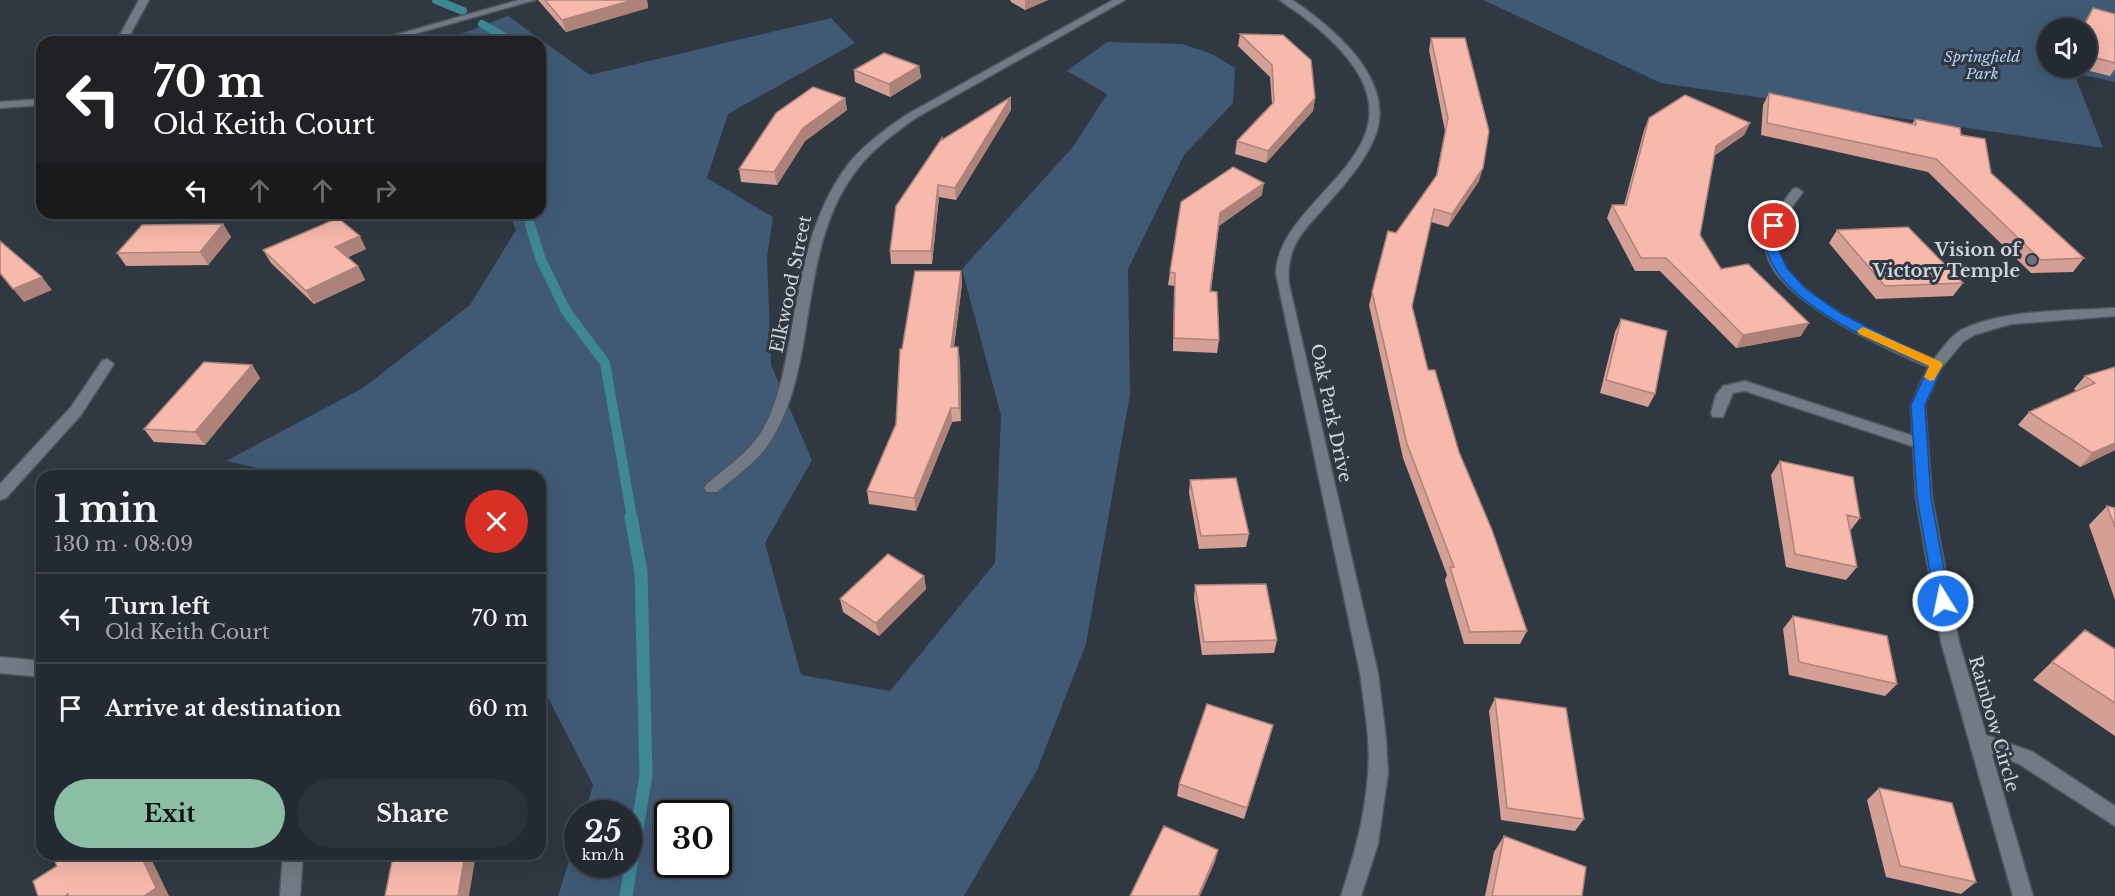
<!DOCTYPE html>
<meta charset="utf-8">
<style>
body{margin:0;font-family:"Libre Baskerville",serif;background:#2c3239;color:#f1f3f6;height:100vh;display:flex;flex-direction:column;font-size:22px;white-space:nowrap}
*{box-sizing:border-box;margin:0}
p{font-size:20px;color:#a3a7ab}
.icon{flex:none;width:33px;height:33px;fill:none;stroke:currentColor;stroke-width:2;stroke-linecap:round;stroke-linejoin:round}
.map{position:relative;flex:1;overflow:hidden}
.details{position:absolute;left:36px;top:470px;width:510px;height:390px;display:flex;flex-direction:column;background:#242a31;border-radius:18px;box-shadow:0 6px 24px #0002,0 0 0 2px #41464d}
.details>*{flex:none}
.top-card{position:absolute;left:36px;top:36px;width:510px;height:183px;border-radius:18px;box-shadow:0 6px 24px #0002,0 0 0 2px #41464d;background:#202124;color:#fff;overflow:hidden}
.fabs{position:absolute;left:2037px;top:18px;display:grid;gap:12px}
.fabs a{display:grid;place-items:center;width:60px;height:60px;border-radius:50%;background:#242a31;box-shadow:0 6px 24px #0002,0 0 0 2px #41464d;font-size:30px}
.speed{position:absolute;left:564px;top:800px;display:flex;gap:12px;font-size:30px;font-weight:700;text-align:center}
.speed>*{display:grid;place-content:center;width:78px;height:78px;border-radius:50%;background:#242a31;box-shadow:0 6px 24px #0002,0 0 0 2px #41464d;line-height:1}
.speed small{font-size:15px;font-weight:400}
.speed .limit{border:3px solid #111;border-radius:9px;background:#fff;color:#111}
.pin{position:absolute;display:grid;place-items:center;width:51px;height:51px;color:#fff;margin:-26px;border:3px solid #fff;border-radius:50%;box-shadow:0 2px 6px #0007}
.me{position:absolute;width:66px;margin:-33px;rotate:350deg;stroke-linejoin:round;filter:drop-shadow(0 0 4px #0008)}
.turn{display:flex;align-items:center;gap:21px;height:126px;padding:0 18px;font-size:27px}
.turn .icon{width:78px;height:78px;stroke-width:2.5}
.turn b{display:block;font-size:42px;line-height:51px}
.lanes{display:flex;align-items:center;height:57px;padding:0 18px;background:#0003;justify-content:center;gap:30px;direction:ltr}
.lanes .off{opacity:.35}
.round{display:grid;place-items:center;flex:none;width:63px;height:63px;border-radius:32px;background:#2c3239}
.head{display:flex;align-items:center;justify-content:space-between;height:102px;padding:0 18px}
h1{font-size:36px;font-weight:700;line-height:45px}
.action{display:flex;gap:12px;margin-top:auto;padding:12px 18px}
.action a{flex:1;height:69px;border-radius:36px;background:#8abfa5;color:#111;font-size:24px;font-weight:700;line-height:69px;text-align:center}
.action a+a{background:#2c3239;color:#f1f3f6}
ul{padding:0;list-style:none}
li{display:flex;align-items:center;gap:18px;height:90px;padding:0 18px;border-top:2px solid #41464d}
li div{flex:1}
li b{display:block;font-size:22px}
li em{font-style:normal}
.map>svg:first-child{display:block}
.green{fill:#405a76;fill-rule:evenodd}
.lines{fill:none;stroke-linecap:round;stroke-linejoin:round}
.stream-far2{stroke:#3e8893;stroke-width:8}
.stream-far1{stroke:#3e8893;stroke-width:10}
.stream{stroke:#3e8893;stroke-width:13}
.service-casing{stroke:#4e555c;stroke-width:3}
.minor-casing{stroke:#4e555c;stroke-width:3}
.service{fill:#727b85;fill-rule:evenodd}
.minor{fill:#727b85;fill-rule:evenodd}
.wall{fill:#d49f94}
.shaded-wall{fill:#ad8278}
.building{fill:#f7b9ac;stroke:#ad8278;stroke-width:1.5}
.route{fill:#1a73e8;stroke:#114b97;stroke-width:1.5}
.slow{fill:#f59e0b}
.worship-dot{fill:#6b7280;stroke:#303841;stroke-width:2}
.labels{text-anchor:middle;dominant-baseline:central;stroke-width:6;stroke-linejoin:round;paint-order:stroke}
.far-park-label{font-size:15px;font-style:italic;fill:#b2d4f9;stroke:#303841}
.poi-label{font-size:18px;font-weight:bold;fill:#cfd4d9;stroke:#303841;text-anchor:end}
.street-label{font-size:18px;fill:#cfd4d9;stroke:#303841}
</style>
<div class="map">
<svg width="2115" height="896" viewBox="0 0 2115 896">
<rect width="100%" height="100%" fill="#303841"/>
<path class="green" d="M 1483,0 L 2115,0 L 2115,82 L 2074,73 L 2103,148 L 1661,83 ZM 2048,28 L 2086,28 L 2086,68 L 2048,68 Z
M 508,16 L 590,75 L 831,18 L 855,43 L 728,114 L 707,178 L 773,217 L 767,257 L 771,365 L 812,460 L 765,543 L 801,675 L 890,691 L 995,563 L 1001,415 L 962,269 L 1073,147 L 1107,94 L 1067,71 L 1107,42 L 1182,44 L 1212,54 L 1235,68 L 1233,103 L 1184,155 L 1128,269 L 1130,394 L 1086,644 L 1037,770 L 964,896 L 558,896 L 577,835 L 578,864 L 628,864 L 628,813 L 585,813 L 593,785 L 540,682 L 540,476 L 295,476 L 226,461 L 363,388 L 470,305 L 516,230 L 509,213 L 540,213 L 540,42 L 440,42 ZM 668,813 L 718,813 L 718,864 L 668,864 Z"/>
<g class="lines">
<path class="stream-far2" d="M 436,0 L 463,11
M 482,24 L 514,42
M 526,213 L 530,226"/>
<path class="stream-far1" d="M 530,225 L 541,260 L 566,311 L 605,363 L 632,518"/>
<path class="stream" d="M 626,896 L 646,775 L 641,572 L 631,517"/>
<g class="service-casing">
<path id="service" d="M 1745,381 L 1926,440 L 1928,444 L 1921,449 L 1745,391 L 1733,393 L 1723,417 L 1713,417 L 1711,413 L 1716,395 L 1723,386 Z
M 1978,732 L 2033,752 L 2115,806 L 2115,826 L 2019,764 L 1971,746 L 1969,740 L 1971,734 Z"/>
</g>
<g class="minor-casing">
<path id="minor" d="M 139,0 L 149,0 L 126,42 L 116,42 Z
M 519,0 L 535,0 L 386,42 L 370,42 Z
M 1113,0 L 1125,0 L 914,119 C 894,134 874,148 859,167 C 820,215 814,279 804,339 C 798,374 790,411 770,442 C 757,462 736,476 717,492 L 707,492 L 704,488 L 707,484 C 725,468 747,454 760,434 C 778,406 784,370 790,338 C 801,276 810,213 850,162 C 866,143 886,129 906,115 Z
M 1280,0 L 1292,0 L 1297,3 C 1338,32 1398,83 1374,139 C 1364,162 1346,183 1329,202 C 1306,229 1285,244 1289,284 L 1378,673 L 1386,739 L 1388,773 L 1378,844 L 1361,896 L 1341,896 C 1354,856 1365,817 1368,774 C 1371,741 1364,706 1360,673 L 1276,274 C 1277,202 1407,158 1359,75 C 1347,54 1326,34 1306,19 C 1298,12 1288,7 1280,0 Z
M 42,99 L 42,105 L 0,108 L 0,102 Z
M 1797,188 L 1803,192 C 1791,209 1773,227 1778,250 C 1788,297 1893,341 1934,359 C 1943,348 1951,335 1963,329 C 2006,309 2068,311 2115,308 L 2115,316 L 2011,324 L 1974,335 L 1963,342 L 1942,367 L 1925,405 L 1932,498 L 1959,642 L 2033,896 L 2013,896 L 1941,642 L 1916,498 L 1911,405 L 1928,367 C 1889,350 1766,297 1766,247 C 1766,222 1779,208 1793,189 Z
M 107,359 L 114,364 L 81,415 L 6,498 L 0,500 L 0,484 L 71,407 L 102,361 Z
M 0,657 L 42,661 L 42,677 L 0,673 Z
M 283,854 L 303,854 L 300,896 L 280,896 Z"/>
</g>
<use href="#service" class="service"/>
<use href="#minor" class="minor"/>
</g>
<path class="wall" d="M 538,0 L 647,0 L 648,8 L 566,32 Z
M 1010,0 L 1048,0 L 1025,10 L 1011,2 Z
M 2093,8 L 2115,14 L 2115,69 L 2110,76 L 2078,68 L 2086,68 L 2086,28 L 2081,28 Z
M 1240,34 L 1315,98 L 1313,111 L 1266,163 L 1235,154 L 1237,141 L 1272,104 L 1270,77 L 1238,46 Z
M 1431,38 L 1479,181 L 1448,227 L 1431,222 L 1412,306 L 1428,370 L 1527,631 L 1520,644 L 1464,644 L 1445,580 L 1447,575 L 1403,458 L 1369,305 L 1388,231 L 1396,233 L 1436,176 L 1445,131 L 1429,50 Z
M 919,66 L 921,78 L 890,97 L 855,82 L 854,70 Z
M 1769,93 L 1912,124 L 1915,119 L 1961,135 L 1991,173 L 2084,258 L 2073,272 L 2031,273 L 1928,172 L 1761,135 L 1763,105 Z
M 1011,97 L 1011,110 L 956,200 L 939,197 L 932,264 L 891,264 L 890,251 L 943,140 Z
M 845,98 L 847,110 L 805,141 L 777,185 L 741,182 L 739,169 Z
M 1649,118 L 1750,123 L 1744,135 L 1714,156 L 1700,235 L 1721,269 L 1801,336 L 1736,348 L 1660,271 L 1635,271 L 1607,218 L 1612,205 L 1624,205 L 1644,130 Z
M 1262,195 L 1219,226 L 1211,291 L 1219,340 L 1217,353 L 1173,351 L 1174,286 L 1168,285 L 1170,272 L 1181,202 Z
M 223,224 L 231,237 L 208,265 L 126,266 L 117,253 Z
M 1837,230 L 1963,283 L 1953,296 L 1876,299 L 1829,243 Z
M 366,249 L 348,257 L 358,266 L 365,280 L 314,304 L 271,263 L 263,250 Z
M 961,271 L 962,284 L 954,347 L 960,360 L 961,421 L 952,422 L 916,511 L 869,504 L 867,491 L 896,424 L 902,349 Z
M 1621,319 L 1655,394 L 1648,407 L 1600,393 L 1615,332 Z
M 252,365 L 260,378 L 205,445 L 154,442 L 144,429 Z
M 2115,367 L 2115,450 L 2080,467 L 2018,425 L 2029,412 L 2076,391 L 2074,389 L 2085,376 Z
M 1780,461 L 1860,518 L 1850,531 L 1857,567 L 1846,580 L 1786,567 L 1771,475 Z
M 1190,480 L 1249,534 L 1246,547 L 1199,549 L 1189,493 Z
M 2107,506 L 2115,508 L 2115,600 L 2089,525 Z
M 924,576 L 926,589 L 879,636 L 843,612 L 840,599 Z
M 1195,585 L 1277,640 L 1274,653 L 1202,655 L 1194,598 Z
M 1793,616 L 1897,684 L 1885,696 L 1789,675 L 1783,629 Z
M 2085,630 L 2115,649 L 2115,736 L 2033,680 Z
M 1495,698 L 1584,819 L 1575,831 L 1501,820 L 1489,711 Z
M 1270,737 L 1244,819 L 1177,796 L 1179,784 Z
M 1879,788 L 1976,882 L 1961,894 L 1886,877 L 1867,800 Z
M 1504,836 L 1582,896 L 1485,896 L 1494,852 Z"/>
<path class="shaded-wall" d="M 633,0 L 647,0 L 648,8 L 566,32 L 562,20 Z
M 1025,0 L 1048,0 L 1025,10 Z
M 919,66 L 921,78 L 890,97 L 889,84 Z
M 1011,97 L 1011,110 L 956,200 L 955,188 Z
M 845,98 L 847,110 L 805,141 L 777,185 L 774,172 L 803,128 Z
M 1315,98 L 1313,111 L 1266,163 L 1268,151 Z
M 1750,123 L 1744,135 L 1710,158 L 1716,146 Z
M 1483,168 L 1479,181 L 1448,227 L 1452,214 Z
M 1264,183 L 1262,195 L 1219,226 L 1220,213 Z
M 938,185 L 939,197 L 932,264 L 931,251 Z
M 223,224 L 231,237 L 208,265 L 200,252 Z
M 360,236 L 366,249 L 342,260 L 335,247 Z
M 358,266 L 365,280 L 314,304 L 306,291 Z
M 961,271 L 962,284 L 952,360 L 951,347 Z
M 42,277 L 52,290 L 24,302 L 13,289 Z
M 1809,323 L 1801,336 L 1736,348 L 1743,335 Z
M 958,347 L 960,360 L 961,421 L 959,408 Z
M 252,365 L 260,378 L 205,445 L 195,432 Z
M 951,408 L 952,422 L 916,511 L 914,498 Z
M 2115,443 L 2115,450 L 2080,467 L 2092,453 Z
M 924,576 L 926,589 L 879,636 L 876,623 Z
M 1273,725 L 1270,737 L 1244,819 L 1247,808 Z
M 1218,850 L 1215,862 L 1200,896 L 1198,896 Z
M 140,854 L 149,854 L 169,896 L 144,896 Z
M 465,854 L 470,854 L 475,860 L 469,896 L 458,896 Z"/>
<path class="building" d="M 545,0 L 633,0 L 562,20 Z
M 2093,8 L 2115,14 L 2115,63 L 2086,55 L 2086,28 L 2083,28 Z
M 1240,34 L 1283,35 L 1311,60 L 1315,98 L 1268,151 L 1237,141 L 1274,102 L 1272,65 Z
M 1431,38 L 1465,38 L 1489,131 L 1483,168 L 1452,214 L 1434,209 L 1412,306 L 1428,370 L 1435,370 L 1459,452 L 1492,530 L 1527,631 L 1470,632 L 1450,567 L 1454,567 L 1407,444 L 1372,292 L 1388,231 L 1396,233 L 1437,175 L 1448,118 Z
M 884,53 L 919,66 L 889,84 L 854,70 Z
M 813,87 L 845,98 L 803,128 L 774,172 L 739,169 L 776,113 Z
M 1769,93 L 1916,125 L 1915,119 L 1960,128 L 1961,135 L 1985,139 L 1991,173 L 2084,258 L 2041,260 L 1936,159 L 1767,123 Z
M 1685,95 L 1750,123 L 1716,146 L 1700,235 L 1721,269 L 1748,264 L 1809,323 L 1743,335 L 1666,258 L 1641,258 L 1612,205 L 1626,205 L 1649,118 Z
M 1011,97 L 955,188 L 938,185 L 931,251 L 890,251 L 896,206 L 942,138 L 942,140 Z
M 1233,167 L 1264,183 L 1220,213 L 1210,291 L 1217,292 L 1219,340 L 1174,338 L 1175,273 L 1170,272 L 1181,202 Z
M 338,218 L 360,236 L 335,247 L 358,266 L 306,291 L 263,250 Z
M 223,224 L 200,252 L 117,253 L 142,225 Z
M 1908,227 L 1963,283 L 1885,286 L 1837,230 Z
M 0,241 L 42,277 L 13,289 L 0,273 Z
M 915,271 L 961,271 L 951,347 L 958,347 L 959,408 L 951,408 L 914,498 L 867,491 L 896,424 L 900,349 L 902,349 Z
M 1621,319 L 1667,331 L 1655,394 L 1606,380 Z
M 204,362 L 252,365 L 195,432 L 144,429 Z
M 2115,367 L 2115,443 L 2092,453 L 2029,412 L 2095,383 L 2085,376 Z
M 1780,461 L 1853,477 L 1860,518 L 1847,515 L 1857,567 L 1795,554 Z
M 1236,478 L 1249,534 L 1201,536 L 1190,480 Z
M 2107,506 L 2115,508 L 2115,527 Z
M 888,554 L 924,576 L 876,623 L 840,599 Z
M 1266,584 L 1277,640 L 1204,642 L 1195,585 Z
M 1793,616 L 1887,636 L 1897,684 L 1799,662 Z
M 2085,630 L 2115,649 L 2115,703 L 2052,662 Z
M 1495,698 L 1566,708 L 1584,819 L 1507,808 Z
M 1207,704 L 1273,725 L 1247,808 L 1179,784 Z
M 1879,788 L 1952,803 L 1976,882 L 1900,866 Z
M 1164,826 L 1218,850 L 1198,896 L 1130,896 Z
M 1504,836 L 1586,867 L 1582,896 L 1492,896 Z
M 51,854 L 140,854 L 156,888 L 144,896 L 68,896 L 68,894 L 65,896 L 38,896 L 33,881 L 57,866 Z
M 436,854 L 465,854 L 458,896 L 385,896 L 392,861 Z"/>
<path class="route" d="M 1774,223 L 1779,226 L 1778,249 L 1787,268 L 1806,289 L 1842,314 L 1943,365 L 1925,405 L 1931,498 L 1950,601 L 1948,605 L 1943,607 L 1935,601 L 1917,498 L 1911,405 L 1929,366 C 1883,346 1779,304 1767,250 C 1765,243 1768,234 1768,226 Z"/>
<path class="slow" d="M 1863,327 L 1941,362 L 1943,365 L 1934,380 L 1930,381 L 1924,377 L 1929,366 L 1859,334 L 1857,331 Z"/>
<circle class="worship-dot" cx="2032" cy="260" r="6"/>
<g class="labels">
<g class="far-park-label">
<text x="1982" y="56">Springfield<tspan x="1982" dy="17">Park</tspan></text>
</g>
<g class="poi-label">
<text x="2020" y="250">Vision of<tspan x="2020" dy="21">Victory Temple</tspan></text>
</g>
<g class="street-label">
<text transform="translate(791 284) rotate(-78)">Elkwood Street</text>
<text transform="translate(1331 413) rotate(78)">Oak Park Drive</text>
<text transform="translate(1994 724) rotate(74)">Rainbow Circle</text>
</g>
</g>
</svg>
<div class="fabs">
<a><svg class="icon" aria-label="sound" viewBox="0 0 24 24"><path d="M4 9h4l5-4v14l-5-4H4zM17 9q2 3 0 6"/></svg></a>
</div>
<div class="speed"><div>25<small>km/h</small></div><div class="limit">30</div></div>
<div class="pin" style="left:1774px;top:226px;background:#d93025"><svg class="icon" aria-label="arrive" viewBox="0 0 24 24"><path d="M6 21V4h12l-3 4 3 4H6"/></svg></div>
<svg class="me" style="left:1943px;top:601px" viewBox="-20 -20 40 40"><circle r="17" fill="#1a73e8" stroke="#fff" stroke-width="3"/><path d="M0-11L8 9 0 5-8 9z" fill="#fff"/></svg>
<div class="top-card">
<div class="turn"><svg class="icon" aria-label="left" viewBox="0 0 24 24"><path d="M17 20v-9H6M10 6l-5 5 5 5"/></svg><div><b>70 m</b>Old Keith Court</div></div>
<div class="lanes"><svg class="icon" aria-label="left" viewBox="0 0 24 24"><path d="M17 20v-9H6M10 6l-5 5 5 5"/></svg><svg class="icon off" aria-label="ahead" viewBox="0 0 24 24"><path d="M12 20V5M6 11l6-6 6 6"/></svg><svg class="icon off" aria-label="ahead" viewBox="0 0 24 24"><path d="M12 20V5M6 11l6-6 6 6"/></svg><svg class="icon off" aria-label="right" viewBox="0 0 24 24"><path d="M7 20v-9h11M14 6l5 5-5 5"/></svg></div>
</div>
<section class="details">
<div class="head"><div><h1>1 min</h1><p>130 m · 08:09</p></div><a class="round" style="background:#d93025;color:#fff"><svg class="icon" aria-label="close" viewBox="0 0 24 24"><path d="M6 6l12 12M18 6L6 18"/></svg></a></div>
<ul>
<li><svg class="icon" aria-label="left" viewBox="0 0 24 24"><path d="M17 20v-9H6M10 6l-5 5 5 5"/></svg><div><b>Turn left</b><p>Old Keith Court</p></div><em>70 m</em></li>
<li><svg class="icon" aria-label="arrive" viewBox="0 0 24 24"><path d="M6 21V4h12l-3 4 3 4H6"/></svg><div><b>Arrive at destination</b></div><em>60 m</em></li>
</ul>
<div class="action"><a>Exit</a><a>Share</a></div>
</section>
</div>
